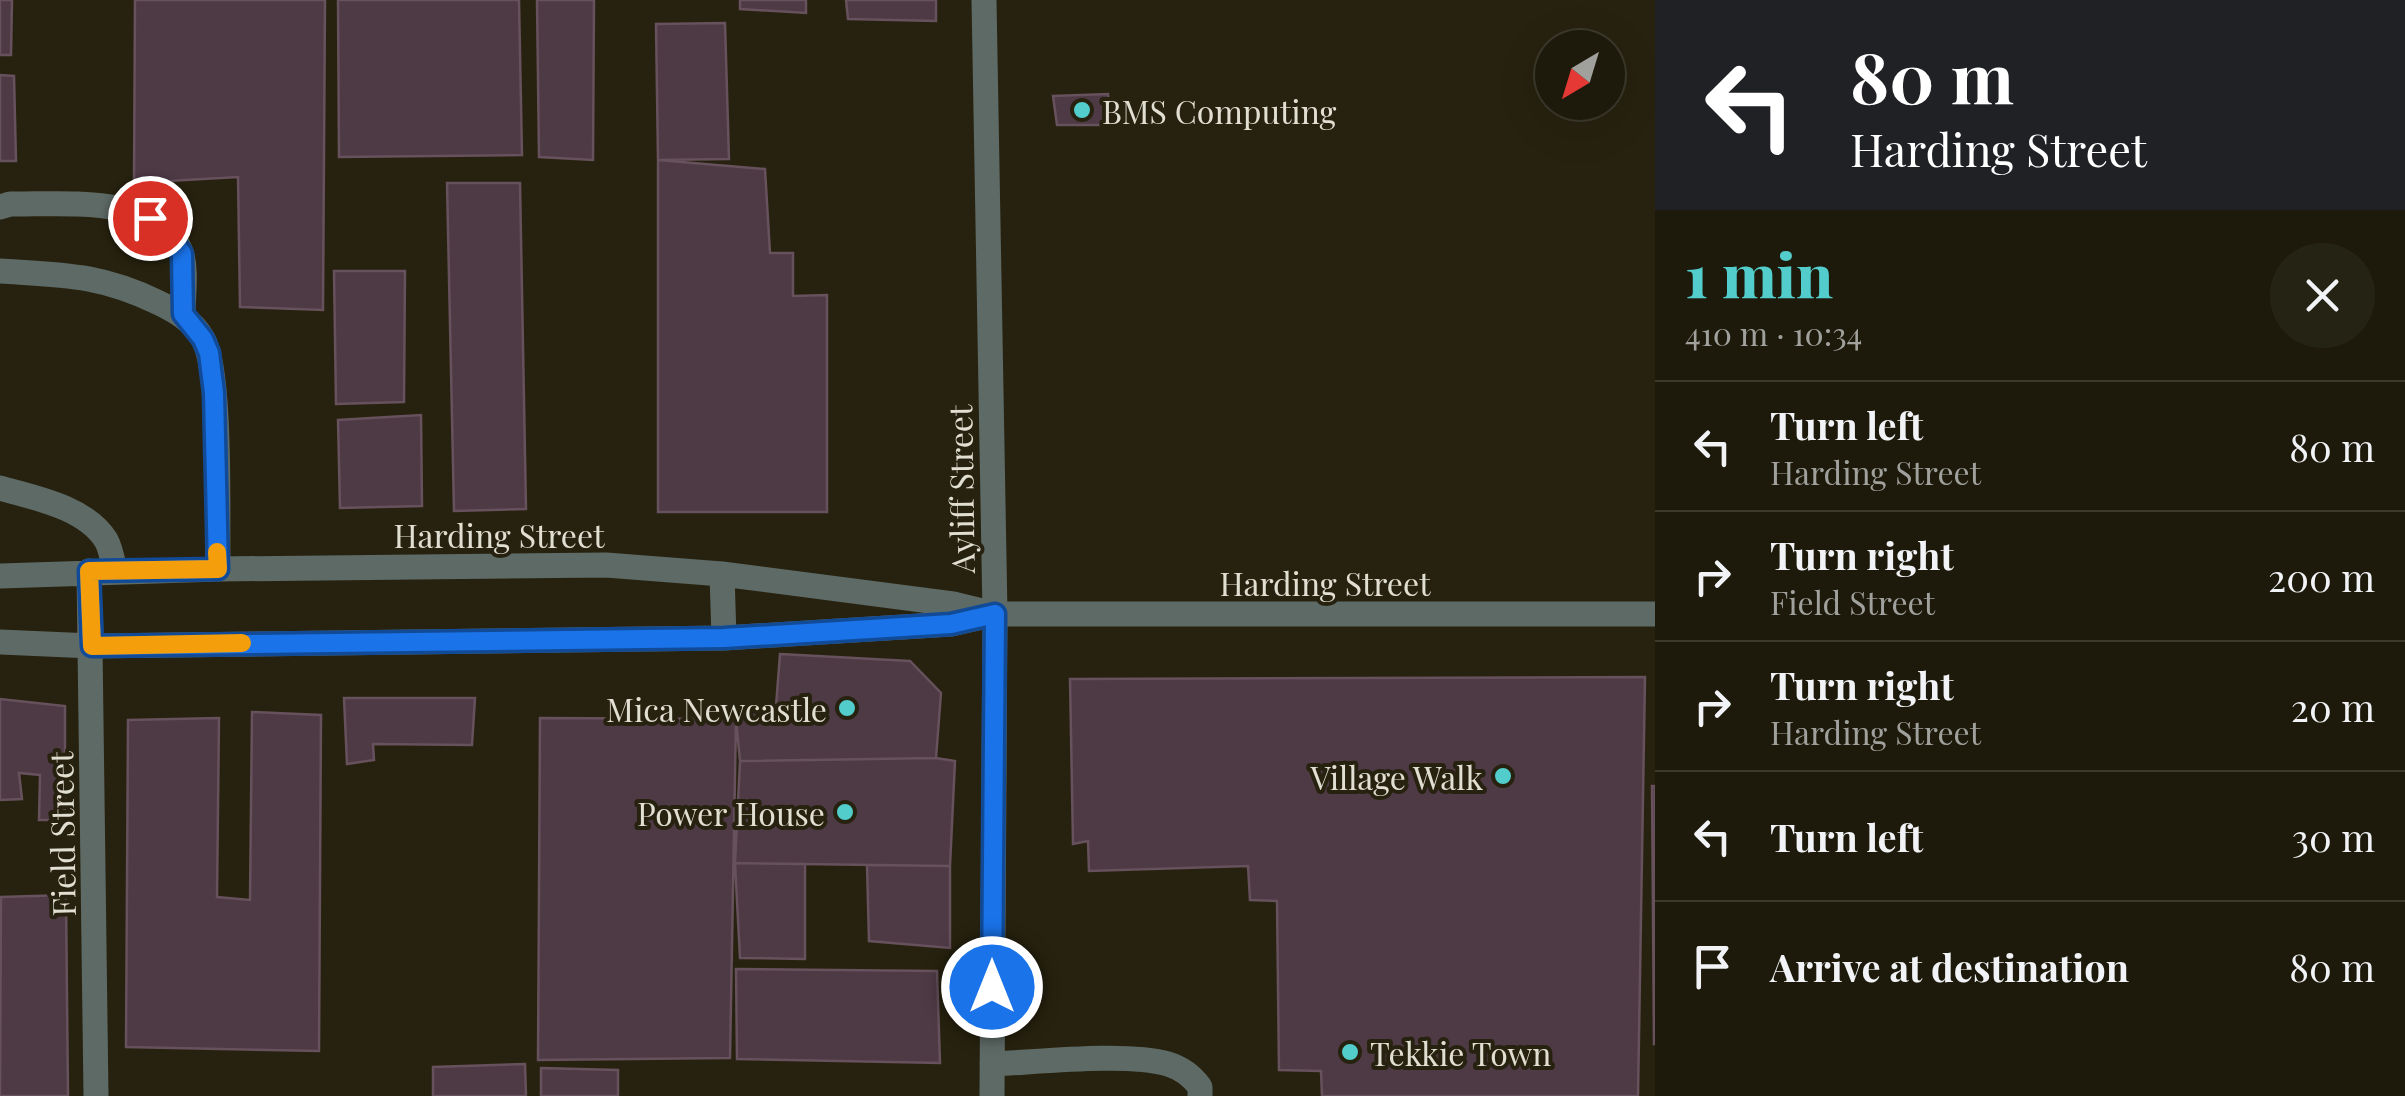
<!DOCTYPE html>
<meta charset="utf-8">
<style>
body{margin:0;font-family:"Playfair Display",serif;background:#252314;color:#f1f3f6;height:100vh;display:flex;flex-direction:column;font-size:38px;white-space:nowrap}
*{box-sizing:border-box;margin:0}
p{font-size:32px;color:#a0a19d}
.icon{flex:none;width:55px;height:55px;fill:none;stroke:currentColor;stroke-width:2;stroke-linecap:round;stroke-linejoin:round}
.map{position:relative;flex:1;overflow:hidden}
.side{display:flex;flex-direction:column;background:#1d1a0b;width:750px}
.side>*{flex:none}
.top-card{background:#202124;color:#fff;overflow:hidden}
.needle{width:65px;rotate:218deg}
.tools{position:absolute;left:1535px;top:30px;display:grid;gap:20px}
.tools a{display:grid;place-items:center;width:90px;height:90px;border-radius:50%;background:#1d1a0b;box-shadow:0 10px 40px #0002,0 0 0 2px #3b382c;font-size:50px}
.pin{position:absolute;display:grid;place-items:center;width:85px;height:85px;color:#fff;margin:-42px;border:5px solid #fff;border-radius:50%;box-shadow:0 2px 10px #0007}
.me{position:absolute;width:110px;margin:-55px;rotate:0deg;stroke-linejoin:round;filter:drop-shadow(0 0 8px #0008)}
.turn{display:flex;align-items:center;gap:35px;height:210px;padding:0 30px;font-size:45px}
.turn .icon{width:130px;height:130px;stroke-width:2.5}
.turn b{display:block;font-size:70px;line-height:85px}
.round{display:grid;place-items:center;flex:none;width:105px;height:105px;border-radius:52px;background:#252314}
.summary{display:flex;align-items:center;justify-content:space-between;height:170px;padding:0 30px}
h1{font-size:60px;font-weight:800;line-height:75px;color:#52cdcc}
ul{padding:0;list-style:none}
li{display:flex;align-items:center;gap:30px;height:130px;padding:0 30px;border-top:2px solid #3b382c}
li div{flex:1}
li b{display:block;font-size:38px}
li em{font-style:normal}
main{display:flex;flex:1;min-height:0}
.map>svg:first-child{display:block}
.building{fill:#4e3a45;stroke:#66515c;stroke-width:2.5}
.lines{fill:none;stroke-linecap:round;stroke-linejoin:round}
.minor{stroke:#5e6a66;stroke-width:25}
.route-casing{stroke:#114b97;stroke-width:25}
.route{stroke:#1a73e8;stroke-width:18}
.slow{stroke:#f59e0b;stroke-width:18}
.poi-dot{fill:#52cdcc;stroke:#27220f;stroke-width:4}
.labels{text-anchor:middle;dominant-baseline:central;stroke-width:8;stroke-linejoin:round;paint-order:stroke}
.poi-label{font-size:32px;fill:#e1ded2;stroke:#27220f;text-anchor:end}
.street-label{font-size:32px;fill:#e1ded2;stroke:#27220f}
</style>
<main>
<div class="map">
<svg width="1655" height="1096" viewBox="0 0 1655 1096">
<rect width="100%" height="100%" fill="#27220f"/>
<path class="building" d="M 0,0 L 12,0 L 11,55 L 0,55 Z
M 135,0 L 325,0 L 323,310 L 240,307 L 238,177 L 134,183 Z
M 338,0 L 519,0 L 522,155 L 339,157 Z
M 537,0 L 594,0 L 593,160 L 539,157 Z
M 740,0 L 806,0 L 806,13 L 740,9 Z
M 846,0 L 936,0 L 936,21 L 848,19 Z
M 725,23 L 729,159 L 658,160 L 656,24 Z
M 0,75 L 14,76 L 16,161 L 0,161 Z
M 1108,94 L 1110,125 L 1057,125 L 1053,96 Z
M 658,160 L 765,169 L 770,253 L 793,253 L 793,296 L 827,295 L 827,512 L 658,512 Z
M 447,183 L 520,183 L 526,509 L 454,511 Z
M 334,271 L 405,271 L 404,402 L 336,404 Z
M 421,415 L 422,506 L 340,508 L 338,420 Z
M 780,654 L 910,661 L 941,693 L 936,758 L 740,761 L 735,709 L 776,706 Z
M 1645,677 L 1638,1096 L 1322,1096 L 1321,1071 L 1279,1070 L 1277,901 L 1250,900 L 1248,866 L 1089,871 L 1088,841 L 1073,844 L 1070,679 Z
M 344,698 L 475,698 L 472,745 L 373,744 L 374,760 L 347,764 Z
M 0,699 L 65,706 L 65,820 L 39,820 L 40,775 L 19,773 L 22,799 L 0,800 Z
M 252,712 L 321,715 L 319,1051 L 126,1047 L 128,720 L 219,718 L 217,897 L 250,900 Z
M 540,718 L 736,719 L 730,1058 L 538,1060 Z
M 936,758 L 955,761 L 950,866 L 735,863 L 740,761 Z
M 1652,786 L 1655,786 L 1655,1044 L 1654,1044 Z
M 735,863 L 805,864 L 805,959 L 740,958 Z
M 867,865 L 950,866 L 950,948 L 869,941 Z
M 66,895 L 68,1096 L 0,1096 L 1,897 Z
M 736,969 L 937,971 L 940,1063 L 737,1059 Z
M 525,1064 L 526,1096 L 433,1096 L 433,1067 Z
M 541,1068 L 618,1070 L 618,1096 L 541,1096 Z"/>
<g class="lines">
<path class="minor" d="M 984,0 L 995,614 L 992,1096
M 0,207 L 10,204 C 60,205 159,193 181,252 C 187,269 183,296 183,314
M 0,271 C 62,275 99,274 157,302 C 176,311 192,320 203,339 C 222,371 217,524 218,569
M 0,488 C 35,498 85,507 106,540 C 111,549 113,562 115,571
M 89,571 L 96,1096
M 722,574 L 724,638
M 0,576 L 218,569 L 606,565 L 722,574 L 953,604 L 990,613
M 0,642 L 92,646 L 724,638 L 951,624 L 995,614 L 1655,614
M 992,1064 C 1038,1062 1127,1052 1168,1064 C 1181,1068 1192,1076 1200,1087 L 1200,1096"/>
</g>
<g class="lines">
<g class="route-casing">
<path id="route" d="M 150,218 L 169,234 L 182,254 L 183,314 L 203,339 L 209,353 L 214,393 L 218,569 L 89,571 L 92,646 L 724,638 L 951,624 L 995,614 L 992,987"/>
</g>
<use href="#route" class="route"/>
<path class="slow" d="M 217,552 L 218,569 L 89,571 L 92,646 L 242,643"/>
</g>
<g class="poi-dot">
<circle cx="1082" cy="110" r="10"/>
<circle cx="847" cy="708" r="10"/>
<circle cx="1503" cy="776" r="10"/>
<circle cx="845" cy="812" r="10"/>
<circle cx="1350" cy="1052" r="10"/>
</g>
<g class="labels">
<g class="poi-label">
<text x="1102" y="110" text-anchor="start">BMS Computing</text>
<text x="827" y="708">Mica Newcastle</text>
<text x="1483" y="776">Village Walk</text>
<text x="825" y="812">Power House</text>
<text x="1370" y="1052" text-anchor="start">Tekkie Town</text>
</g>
<g class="street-label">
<text transform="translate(960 489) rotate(-91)">Ayliff Street</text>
<text x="499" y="534">Harding Street</text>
<text x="1325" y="582">Harding Street</text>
<text transform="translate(61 834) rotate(-91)">Field Street</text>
</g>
</g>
</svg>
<div class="tools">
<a><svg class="needle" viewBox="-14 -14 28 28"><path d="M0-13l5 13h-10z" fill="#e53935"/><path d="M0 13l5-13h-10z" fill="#a0a19d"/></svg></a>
</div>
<div class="pin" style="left:150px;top:218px;background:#d93025"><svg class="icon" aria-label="arrive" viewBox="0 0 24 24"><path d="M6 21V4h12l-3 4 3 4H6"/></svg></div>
<svg class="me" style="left:992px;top:987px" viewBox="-20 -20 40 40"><circle r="17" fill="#1a73e8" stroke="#fff" stroke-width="3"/><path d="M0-11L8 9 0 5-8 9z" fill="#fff"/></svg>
</div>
<section class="side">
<div class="top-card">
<div class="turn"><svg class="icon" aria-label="left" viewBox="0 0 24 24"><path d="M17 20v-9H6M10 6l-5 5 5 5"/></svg><div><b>80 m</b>Harding Street</div></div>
</div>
<div class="summary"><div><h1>1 min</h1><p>410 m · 10:34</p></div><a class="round"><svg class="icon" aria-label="close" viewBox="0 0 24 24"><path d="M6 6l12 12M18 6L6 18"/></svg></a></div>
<ul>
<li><svg class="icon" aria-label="left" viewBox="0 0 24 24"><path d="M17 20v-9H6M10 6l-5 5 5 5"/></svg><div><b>Turn left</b><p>Harding Street</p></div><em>80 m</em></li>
<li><svg class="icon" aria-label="right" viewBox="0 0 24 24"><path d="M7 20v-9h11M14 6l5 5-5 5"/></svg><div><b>Turn right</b><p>Field Street</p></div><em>200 m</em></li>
<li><svg class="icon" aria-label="right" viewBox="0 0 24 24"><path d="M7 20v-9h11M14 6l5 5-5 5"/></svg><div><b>Turn right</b><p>Harding Street</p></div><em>20 m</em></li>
<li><svg class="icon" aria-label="left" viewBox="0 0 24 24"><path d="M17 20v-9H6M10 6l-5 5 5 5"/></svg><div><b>Turn left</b></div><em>30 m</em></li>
<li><svg class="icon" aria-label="arrive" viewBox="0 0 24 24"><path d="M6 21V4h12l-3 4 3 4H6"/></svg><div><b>Arrive at destination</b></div><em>80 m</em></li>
</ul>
</section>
</main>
